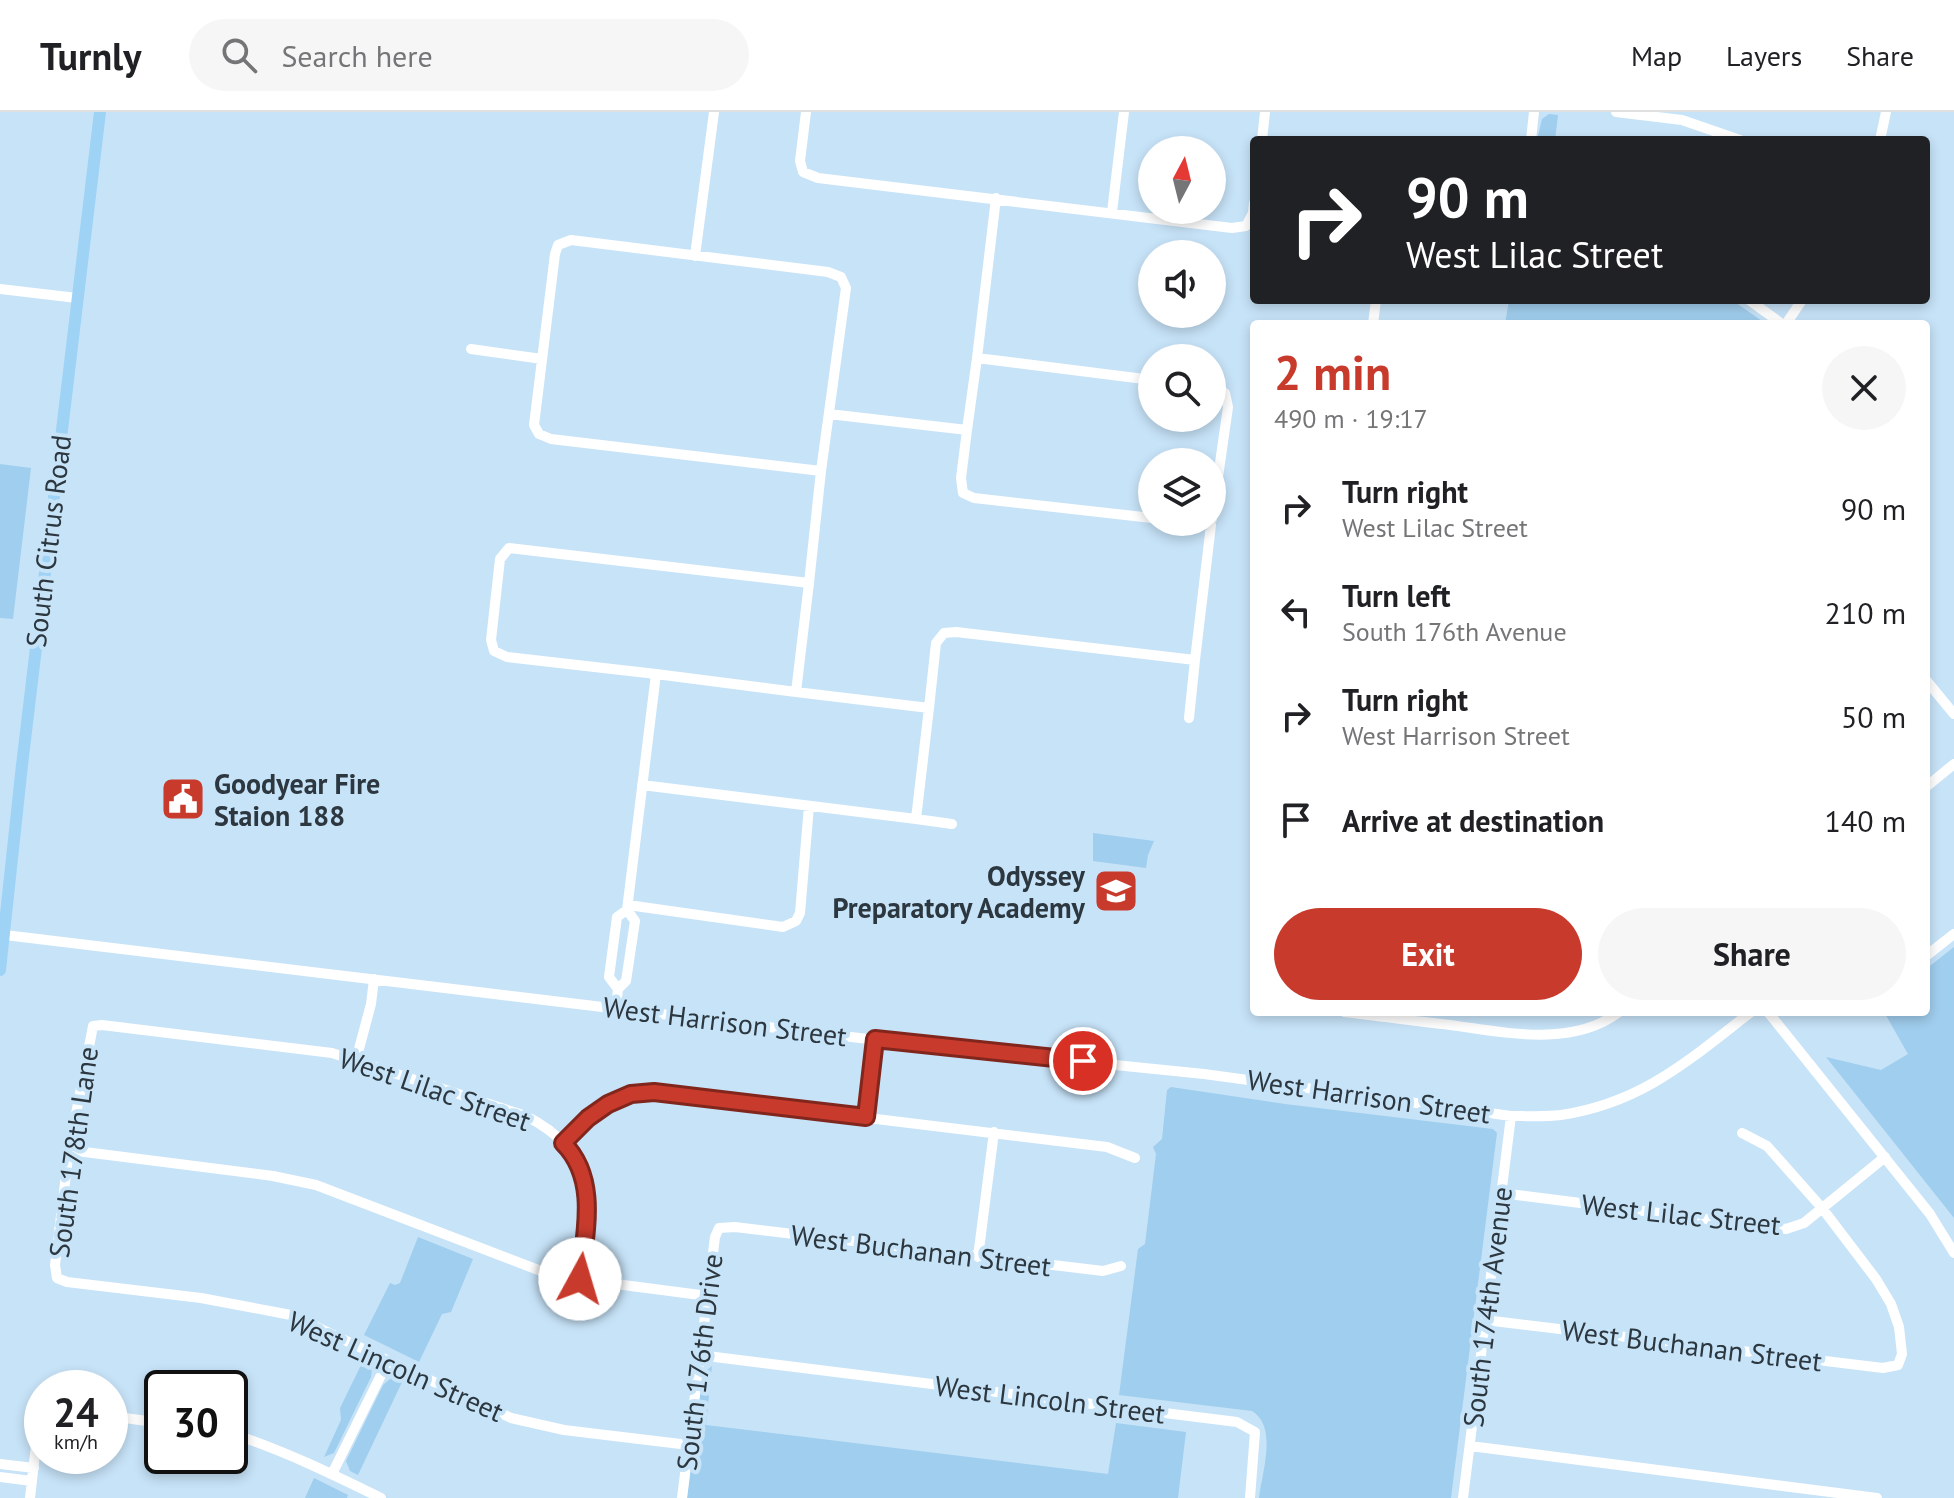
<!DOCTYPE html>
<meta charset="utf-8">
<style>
body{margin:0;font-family:"PT Sans",sans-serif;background:#f6f6f6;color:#202124;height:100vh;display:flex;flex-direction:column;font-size:30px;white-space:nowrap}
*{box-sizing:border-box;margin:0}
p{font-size:26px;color:#757577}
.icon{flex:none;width:44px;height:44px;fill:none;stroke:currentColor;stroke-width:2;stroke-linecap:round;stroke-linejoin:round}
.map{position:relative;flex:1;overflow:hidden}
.drawer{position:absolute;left:1250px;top:208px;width:680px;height:696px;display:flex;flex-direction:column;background:#fff;border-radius:8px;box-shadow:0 4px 12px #0003}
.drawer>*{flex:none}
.hud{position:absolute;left:1250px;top:24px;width:680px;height:168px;border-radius:8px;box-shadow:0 4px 12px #0003;background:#202124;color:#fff;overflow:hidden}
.needle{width:52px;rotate:7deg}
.tools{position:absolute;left:1138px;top:24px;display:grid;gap:16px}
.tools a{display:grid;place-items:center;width:88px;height:88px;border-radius:50%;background:#fff;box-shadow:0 4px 12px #0003;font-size:40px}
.speed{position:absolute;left:24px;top:1258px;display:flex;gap:16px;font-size:40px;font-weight:700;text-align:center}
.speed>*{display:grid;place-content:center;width:104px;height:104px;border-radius:50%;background:#fff;box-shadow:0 4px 12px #0003;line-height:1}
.speed small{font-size:20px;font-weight:400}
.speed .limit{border:4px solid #111;border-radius:12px;background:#fff;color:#111}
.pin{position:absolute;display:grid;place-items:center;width:68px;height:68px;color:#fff;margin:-34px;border:4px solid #fff;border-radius:50%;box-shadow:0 2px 8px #0007}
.me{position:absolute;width:88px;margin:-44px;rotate:6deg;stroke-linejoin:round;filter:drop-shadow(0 0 6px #0008)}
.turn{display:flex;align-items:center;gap:28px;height:168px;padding:0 24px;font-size:36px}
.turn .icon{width:104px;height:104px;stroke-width:2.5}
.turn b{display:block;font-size:56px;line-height:68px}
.round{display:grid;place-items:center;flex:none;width:84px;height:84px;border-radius:42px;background:#f6f6f6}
.overview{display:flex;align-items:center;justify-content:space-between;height:136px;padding:0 24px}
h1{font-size:48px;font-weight:700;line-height:60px;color:#c73a2c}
.primary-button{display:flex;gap:16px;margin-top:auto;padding:16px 24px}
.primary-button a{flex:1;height:92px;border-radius:48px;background:#c73a2c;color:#fff;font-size:32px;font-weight:700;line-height:92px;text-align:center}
.primary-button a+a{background:#f6f6f6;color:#202124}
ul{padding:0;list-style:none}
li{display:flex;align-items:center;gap:24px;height:104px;padding:0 24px}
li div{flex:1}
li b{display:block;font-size:30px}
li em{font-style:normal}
header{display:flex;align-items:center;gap:48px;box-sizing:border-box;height:112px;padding:0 40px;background:#fff;border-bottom:2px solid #e0e0e0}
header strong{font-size:38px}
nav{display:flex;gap:44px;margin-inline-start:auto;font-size:28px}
.search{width:560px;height:72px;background:#f6f6f6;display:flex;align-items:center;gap:20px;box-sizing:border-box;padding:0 28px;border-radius:44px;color:#757577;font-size:30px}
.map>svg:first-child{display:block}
.green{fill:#a0ceee}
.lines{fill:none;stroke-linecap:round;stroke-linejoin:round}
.minor{stroke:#fff;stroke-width:10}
.major{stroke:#9ed3f6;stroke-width:12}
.route-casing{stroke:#81261d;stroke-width:20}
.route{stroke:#c73a2c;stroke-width:14}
.labels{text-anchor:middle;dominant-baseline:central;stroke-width:8;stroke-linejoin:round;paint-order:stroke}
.street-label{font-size:28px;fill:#2c373f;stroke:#c7e3f8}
.poi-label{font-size:28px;font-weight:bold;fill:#2c373f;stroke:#c7e3f8;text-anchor:start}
</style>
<header>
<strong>Turnly</strong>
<div class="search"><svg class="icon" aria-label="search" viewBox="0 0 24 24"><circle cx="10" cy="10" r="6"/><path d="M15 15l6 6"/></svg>Search here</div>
<nav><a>Map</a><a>Layers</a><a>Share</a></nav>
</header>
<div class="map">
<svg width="1954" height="1386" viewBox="0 0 1954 1386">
<rect width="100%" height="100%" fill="#c7e3f8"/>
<path class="green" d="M 1549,2 L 1558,3 L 1555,28 L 1537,28 L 1542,7 Z
M 1509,188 L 1602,188 L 1624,191 L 1626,188 L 1732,188 L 1762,209 L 1762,212 L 1505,212 Z
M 0,352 L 31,356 L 13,507 L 0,506 Z
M 1093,721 L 1154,729 L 1148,743 L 1146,756 L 1093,749 Z
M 1954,835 L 1954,1106 L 1826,945 L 1881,958 L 1908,942 L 1884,900 L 1926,900 L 1926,857 Z
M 1171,975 L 1285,992 L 1493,1017 L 1497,1021 L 1451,1386 L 1259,1386 C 1262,1360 1278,1315 1252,1299 L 1119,1283 L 1138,1137 L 1145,1132 L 1156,1042 L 1153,1035 L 1162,1027 L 1167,978 Z
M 418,1125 L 473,1147 L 451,1200 L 442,1202 L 419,1250 L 364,1223 L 390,1171 L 395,1173 L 400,1171 Z
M 363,1249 L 368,1250 L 372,1257 L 371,1265 L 334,1341 L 324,1345 L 341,1308 L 340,1296 Z
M 712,1254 L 706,1313 L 1108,1362 L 1116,1311 L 1186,1320 L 1178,1386 L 687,1386 L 702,1262 Z
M 397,1264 L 403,1268 L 358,1363 L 350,1359 L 346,1349 L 383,1273 L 390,1267 Z
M 314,1366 L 348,1383 L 347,1386 L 305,1386 Z"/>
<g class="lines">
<path class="minor" d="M 806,0 L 800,49 L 803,60 L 818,66 L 1232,116 L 1246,114 L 1253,101 L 1254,91
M 1616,0 L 1682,8 L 1740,28
M 1262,28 L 1265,0
M 1531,28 L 1534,0
M 1880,28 L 1886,0
M 1112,100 L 1124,0
M 695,144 L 714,0
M 0,177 L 77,186
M 1749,188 L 1782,212
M 1373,212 L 1376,188
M 1786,212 L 1802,188
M 471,237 L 542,247
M 977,246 L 996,86
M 1212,275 L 1225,281 L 1228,295 L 1212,407
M 829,302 L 967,318 L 961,366 L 963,381 L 974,386 L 1152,406
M 967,318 L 977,246 L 1152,268
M 1183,410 L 1211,413 L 1195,548
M 809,471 L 821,359 L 551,327 L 539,322 L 534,313 L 555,142 L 558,133 L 571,128 L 828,160 L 841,165 L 846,176 L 821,359
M 1926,568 L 1954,602
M 796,580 L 929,596 L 936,531 L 944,521 L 956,520 L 1195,548 L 1189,606
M 642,673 L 916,707 L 929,596
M 1926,675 L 1954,652
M 916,707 L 952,712
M 628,793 L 783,815 L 796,809 L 800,801 L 809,694
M 5,823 L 926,934 L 1204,962 L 1511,1004 C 1527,1004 1545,1005 1561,1003 C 1642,991 1689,948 1751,900
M 1926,844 L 1954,822
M 618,877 L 609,865 L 617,805 L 627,798
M 616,896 L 618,877 L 626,869 L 635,809 L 627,798 L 656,562 L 507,545 L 494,539 L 491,528 L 500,447 L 509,436 L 809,471 L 796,580 L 656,562
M 1344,900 C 1379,904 1414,909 1450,913 C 1503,920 1572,936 1619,900
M 1768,900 L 1930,1102 L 1954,1141
M 356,948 L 371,892 L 374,867
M 866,1005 L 875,927
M 563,1031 C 590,1003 614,984 654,980 L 1107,1035 L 1135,1046
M 69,1038 L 273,1064 L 316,1073 L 554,1164 L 708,1184
M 1501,1081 L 1786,1117 L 1804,1111 L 1885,1045
M 978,1145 L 994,1020
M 580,1167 C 589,1095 602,1043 526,1004 L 332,941 L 102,913 L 93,914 L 69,1038 L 55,1153 L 57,1166 L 67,1170 L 201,1186 L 291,1203 L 511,1306 L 564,1318 L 689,1333
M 1485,1208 L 1883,1256 L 1898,1253 L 1902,1242 L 1899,1215 L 1891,1192 L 1876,1167 L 1822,1096 L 1767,1034 L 1742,1021
M 699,1243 L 1237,1310 L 1255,1320 L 1250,1386
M 110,1304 L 162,1311
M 230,1321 C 283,1338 332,1362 381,1386
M 1470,1334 L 1877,1386
M 0,1352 L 34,1356
M 332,1362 L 388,1249
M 0,1365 L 32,1369
M 30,1386 L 39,1307 L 42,1302
M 682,1386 L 715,1125 L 719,1116 L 735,1115 L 1103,1159 L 1121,1154
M 1463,1386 L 1511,1004"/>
<path class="major" d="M 0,858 L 22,653 L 100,0"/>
</g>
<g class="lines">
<g class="route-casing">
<path id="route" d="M 580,1167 C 585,1121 599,1067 563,1031 L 588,1006 L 608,992 L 631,982 L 654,980 L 866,1005 L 875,927 L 1083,949"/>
</g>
<use href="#route" class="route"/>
</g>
<defs>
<g id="civic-square" transform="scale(2.3)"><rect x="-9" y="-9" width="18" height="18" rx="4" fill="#c73a2c" stroke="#c7e3f8"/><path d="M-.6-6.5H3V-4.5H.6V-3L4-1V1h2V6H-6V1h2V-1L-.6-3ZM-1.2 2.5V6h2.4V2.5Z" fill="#fff"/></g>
<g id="school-square" transform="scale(2.3)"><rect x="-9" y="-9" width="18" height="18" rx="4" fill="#c73a2c" stroke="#c7e3f8"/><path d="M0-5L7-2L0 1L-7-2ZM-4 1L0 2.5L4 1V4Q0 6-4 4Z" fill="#fff"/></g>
</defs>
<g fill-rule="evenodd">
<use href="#civic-square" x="183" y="687"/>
<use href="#school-square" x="1116" y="779"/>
</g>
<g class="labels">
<g class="street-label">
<text transform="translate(48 429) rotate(-83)">South Citrus Road</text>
<text transform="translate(725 909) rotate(7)">West Harrison Street</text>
<text transform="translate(435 977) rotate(19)">West Lilac Street</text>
<text transform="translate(1369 984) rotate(8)">West Harrison Street</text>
<text transform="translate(73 1040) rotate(-82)">South 178th Lane</text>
<text transform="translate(1681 1102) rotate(6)">West Lilac Street</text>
<text transform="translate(921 1138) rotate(7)">West Buchanan Street</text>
<text transform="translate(1487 1195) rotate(-83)">South 174th Avenue</text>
<text transform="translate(1692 1233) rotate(7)">West Buchanan Street</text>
<text transform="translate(699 1250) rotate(-83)">South 176th Drive</text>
<text transform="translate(396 1254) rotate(24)">West Lincoln Street</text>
<text transform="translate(1050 1287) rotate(7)">West Lincoln Street</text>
</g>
<g class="poi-label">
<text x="214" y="671">Goodyear Fire<tspan x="214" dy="32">Staion 188</tspan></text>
<text x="1085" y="763" text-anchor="end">Odyssey<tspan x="1085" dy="32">Preparatory Academy</tspan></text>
</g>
</g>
</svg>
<div class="tools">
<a><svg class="needle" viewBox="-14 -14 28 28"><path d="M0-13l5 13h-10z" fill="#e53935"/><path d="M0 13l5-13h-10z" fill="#757577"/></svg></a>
<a><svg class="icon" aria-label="sound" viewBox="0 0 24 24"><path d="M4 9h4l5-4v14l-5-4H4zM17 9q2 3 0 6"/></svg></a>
<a><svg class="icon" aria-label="search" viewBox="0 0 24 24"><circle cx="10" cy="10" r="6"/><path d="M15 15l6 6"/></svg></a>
<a><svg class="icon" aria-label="layers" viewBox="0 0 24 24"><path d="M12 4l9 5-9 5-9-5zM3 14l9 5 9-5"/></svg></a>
</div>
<div class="speed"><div>24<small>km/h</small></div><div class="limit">30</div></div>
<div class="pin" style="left:1083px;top:949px;background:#d93025"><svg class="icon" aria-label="arrive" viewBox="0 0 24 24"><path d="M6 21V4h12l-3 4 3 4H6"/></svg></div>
<svg class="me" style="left:580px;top:1167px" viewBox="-20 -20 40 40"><circle r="19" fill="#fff"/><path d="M0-13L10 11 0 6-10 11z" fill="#c73a2c"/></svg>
<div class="hud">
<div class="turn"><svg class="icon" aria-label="right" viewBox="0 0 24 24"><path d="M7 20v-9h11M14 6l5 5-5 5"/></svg><div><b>90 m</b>West Lilac Street</div></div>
</div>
<section class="drawer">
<div class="overview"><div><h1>2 min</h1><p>490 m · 19:17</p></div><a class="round"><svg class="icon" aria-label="close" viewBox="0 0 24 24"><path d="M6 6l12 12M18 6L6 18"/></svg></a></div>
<ul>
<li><svg class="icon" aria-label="right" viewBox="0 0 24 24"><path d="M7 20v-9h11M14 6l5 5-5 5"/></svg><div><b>Turn right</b><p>West Lilac Street</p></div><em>90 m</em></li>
<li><svg class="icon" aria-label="left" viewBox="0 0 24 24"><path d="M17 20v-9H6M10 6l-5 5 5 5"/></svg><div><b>Turn left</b><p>South 176th Avenue</p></div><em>210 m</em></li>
<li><svg class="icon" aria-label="right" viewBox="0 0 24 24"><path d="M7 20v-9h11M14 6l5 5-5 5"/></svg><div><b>Turn right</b><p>West Harrison Street</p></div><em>50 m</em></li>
<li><svg class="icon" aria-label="arrive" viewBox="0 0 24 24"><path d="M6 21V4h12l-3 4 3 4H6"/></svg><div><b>Arrive at destination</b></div><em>140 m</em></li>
</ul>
<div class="primary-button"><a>Exit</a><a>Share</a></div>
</section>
</div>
